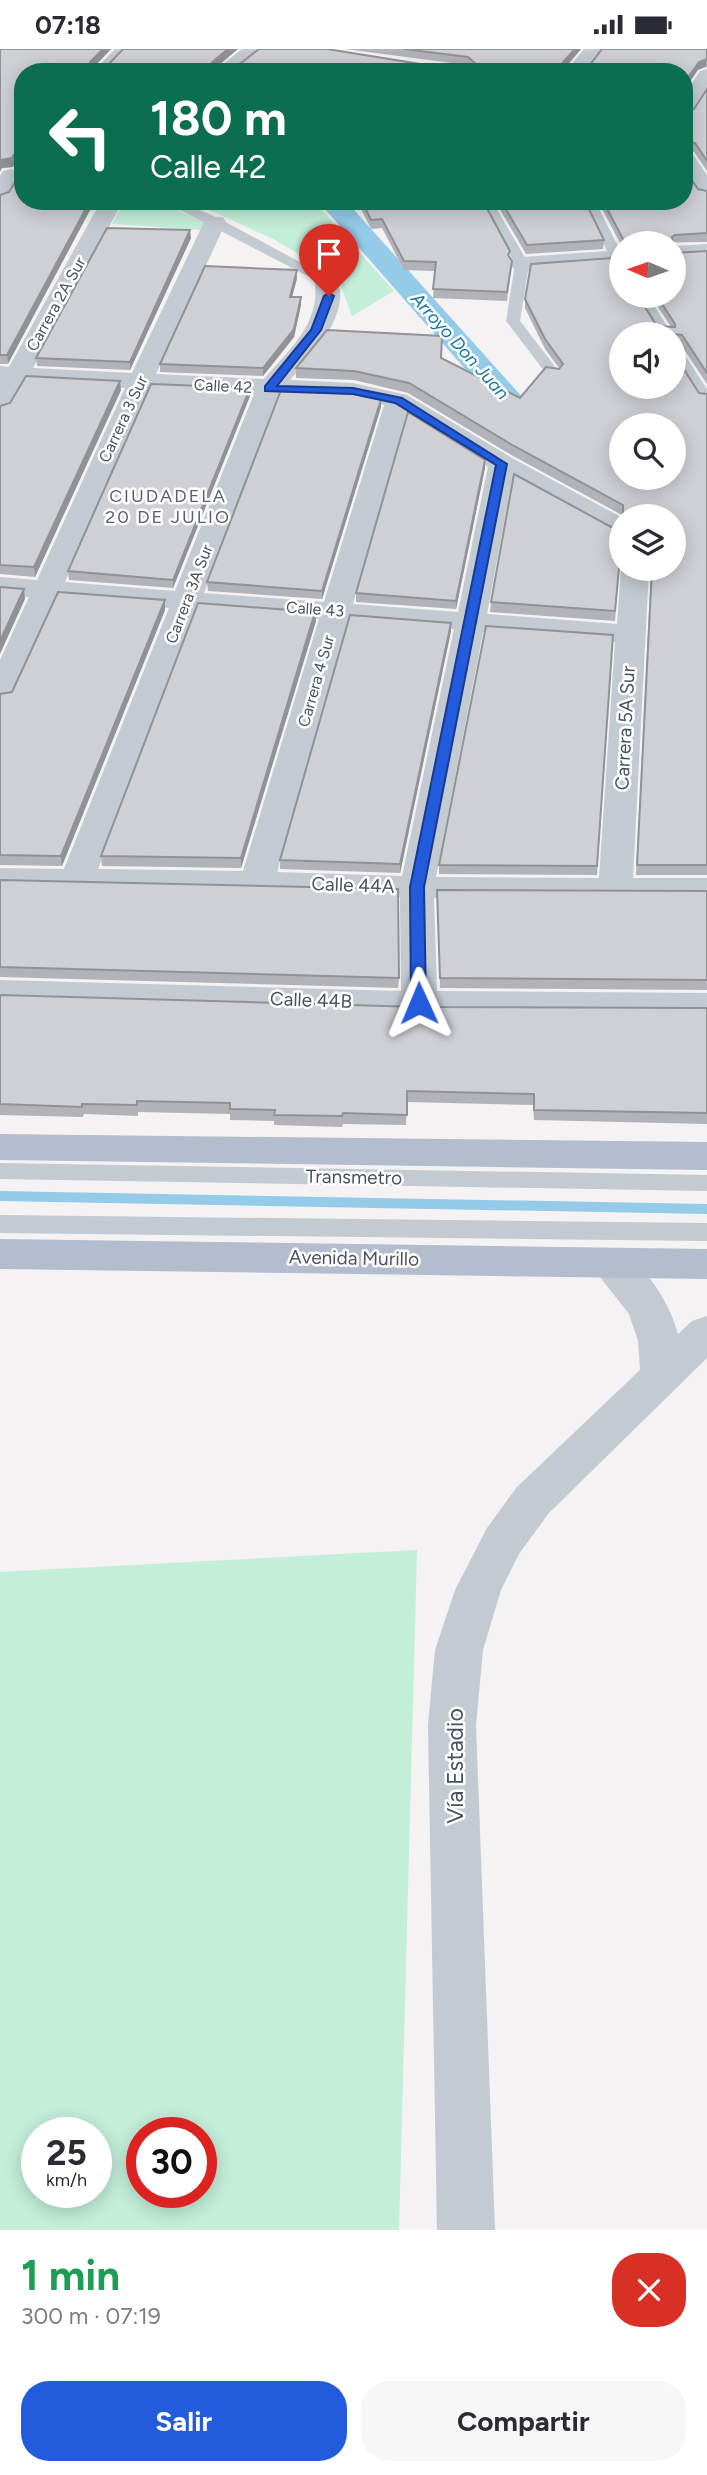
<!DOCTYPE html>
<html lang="es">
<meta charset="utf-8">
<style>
body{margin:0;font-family:Figtree,sans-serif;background:#f7f7f7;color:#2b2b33;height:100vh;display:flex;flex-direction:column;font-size:26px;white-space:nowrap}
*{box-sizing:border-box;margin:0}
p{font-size:23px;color:#7c7c81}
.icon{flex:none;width:38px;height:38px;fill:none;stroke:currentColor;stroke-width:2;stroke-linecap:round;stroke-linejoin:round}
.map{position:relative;height:2181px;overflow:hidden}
.sheet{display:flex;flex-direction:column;background:#fff;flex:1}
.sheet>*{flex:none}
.banner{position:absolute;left:14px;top:14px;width:679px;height:147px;border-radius:28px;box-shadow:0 4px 18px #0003;background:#0b6e4f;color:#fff;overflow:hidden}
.needle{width:46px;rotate:272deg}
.tools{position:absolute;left:609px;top:182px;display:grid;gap:14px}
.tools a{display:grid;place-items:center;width:77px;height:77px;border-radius:50%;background:#fff;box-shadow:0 4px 18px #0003;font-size:35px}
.speed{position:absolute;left:21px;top:2068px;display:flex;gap:14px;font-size:35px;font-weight:700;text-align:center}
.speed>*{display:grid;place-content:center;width:91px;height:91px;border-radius:50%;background:#fff;box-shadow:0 4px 18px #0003;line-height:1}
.speed small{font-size:18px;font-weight:400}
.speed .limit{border:10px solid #d22;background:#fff;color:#111}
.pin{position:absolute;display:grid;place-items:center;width:60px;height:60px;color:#fff;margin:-72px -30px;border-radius:50% 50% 50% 0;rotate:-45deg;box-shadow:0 0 7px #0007}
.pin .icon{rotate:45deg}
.me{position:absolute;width:77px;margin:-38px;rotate:359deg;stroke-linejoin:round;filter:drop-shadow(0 0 5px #0008)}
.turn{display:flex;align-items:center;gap:24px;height:147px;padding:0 21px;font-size:32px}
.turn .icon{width:91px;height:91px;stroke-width:2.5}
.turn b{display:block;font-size:49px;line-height:60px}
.round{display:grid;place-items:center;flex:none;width:74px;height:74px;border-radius:28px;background:#f7f7f7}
.headline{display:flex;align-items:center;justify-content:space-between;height:119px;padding:0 21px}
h1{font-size:42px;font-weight:700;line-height:52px;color:#1e9e55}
.button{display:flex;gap:14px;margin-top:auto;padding:14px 21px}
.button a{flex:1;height:80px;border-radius:28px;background:#235bdd;color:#fff;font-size:28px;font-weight:700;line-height:80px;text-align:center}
.button a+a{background:#f7f7f7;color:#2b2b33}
.status{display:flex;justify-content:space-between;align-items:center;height:49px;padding:0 35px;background:#fff;direction:ltr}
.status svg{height:19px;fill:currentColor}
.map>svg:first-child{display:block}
.green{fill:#c3eeda;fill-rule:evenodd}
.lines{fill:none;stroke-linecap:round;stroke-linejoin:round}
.stream{fill:#93cbe9;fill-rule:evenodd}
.canal{fill:#93cbe9;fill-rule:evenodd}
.lane{fill:#c3cad2;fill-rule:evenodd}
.street{fill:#c3cad2;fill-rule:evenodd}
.primary{fill:#b3bdce;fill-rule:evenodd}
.wall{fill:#b2b3b8}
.shaded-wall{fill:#919296}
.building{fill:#cfd0d6;stroke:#919296;stroke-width:2;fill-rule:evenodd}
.route{fill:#235bdd;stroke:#173b90;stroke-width:2}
.labels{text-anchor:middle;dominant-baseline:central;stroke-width:5;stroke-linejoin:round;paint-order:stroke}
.far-street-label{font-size:16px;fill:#4a525e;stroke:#fff}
.far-water-label{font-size:18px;font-style:italic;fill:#1475a8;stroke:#fff}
.far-neighbourhood-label{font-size:18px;letter-spacing:2px;fill:#5e6166;stroke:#fff}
.street-label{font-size:19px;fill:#4a525e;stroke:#fff}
.near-street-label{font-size:23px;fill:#4a525e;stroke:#fff}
</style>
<div class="status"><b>07:18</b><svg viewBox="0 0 49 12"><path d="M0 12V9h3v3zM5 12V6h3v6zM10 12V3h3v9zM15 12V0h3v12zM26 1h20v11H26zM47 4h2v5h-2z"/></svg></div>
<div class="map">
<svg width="707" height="2181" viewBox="0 0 707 2181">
<rect width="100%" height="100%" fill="#f4f2f2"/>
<path class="green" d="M 125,152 L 157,152 L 205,173 L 202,181 L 112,175 Z
M 190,152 L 309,152 L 322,161 L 394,242 L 352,267 L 337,227 L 273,190 Z
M 417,1501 L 399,2181 L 0,2181 L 0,1523 ZM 96,2084 L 96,2144 L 37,2144 L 37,2084 ZM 201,2084 L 201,2144 L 142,2144 L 142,2084 Z"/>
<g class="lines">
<path class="stream" d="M 0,1142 L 707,1155 L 707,1165 L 0,1152 Z"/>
<path class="canal" d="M 318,152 L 346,152 L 524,350 L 564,369 L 621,380 L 621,398 L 544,384 L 502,362 Z"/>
<path class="lane" d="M 115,0 L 128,0 L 106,23 L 93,23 Z
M 163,152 L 180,152 L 220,170 L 333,231 L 326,235 L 321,234 Z
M 479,152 L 492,152 L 529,215 L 520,272 L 560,324 L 558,327 L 548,327 L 506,272 L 515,215 Z
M 582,152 L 595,152 L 621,203 L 621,220 L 614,216 Z
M 634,247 L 648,247 L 672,285 L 658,285 Z
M 674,296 L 679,297 L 707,340 L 707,353 L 700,352 L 674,311 Z
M 0,1114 L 707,1126 L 707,1142 L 0,1130 Z
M 0,1166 L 707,1174 L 707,1192 L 0,1184 Z"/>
<path class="street" d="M 242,0 L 265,0 L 236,23 L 213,23 Z
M 584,0 L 605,0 L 586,23 L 565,23 Z
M 707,20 L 707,42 L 691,67 L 684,69 L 684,46 L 700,22 Z
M 684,103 L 692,104 L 707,126 L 707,149 L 699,147 L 684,125 Z
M 11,120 L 19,122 L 22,127 L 8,150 L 0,152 L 0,127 L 3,122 Z
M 101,152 L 123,152 L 33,319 L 132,324 L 204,173 L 207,168 L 223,168 L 226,173 L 156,325 L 264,330 C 288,302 323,272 314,231 L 318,226 L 334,226 C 357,259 311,308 290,331 L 353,334 L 407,346 L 512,409 L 621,468 L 621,487 L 611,485 L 512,431 L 487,565 L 617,575 L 621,520 L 649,520 L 633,829 L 707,829 L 707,851 L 434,849 L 437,942 L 707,944 L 707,968 L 419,966 L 0,955 L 0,931 L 401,942 L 400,848 L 0,839 L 0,819 L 64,820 L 169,559 L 57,550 L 15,645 L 11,652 L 0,654 L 0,611 L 29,548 L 0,546 L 0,528 L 37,531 L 125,339 L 25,334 L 9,362 L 0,365 L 0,317 L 9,318 ZM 150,340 L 254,345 L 175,542 L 65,533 ZM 279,346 L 353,350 L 384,356 L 324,553 L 204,544 ZM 406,367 L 488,418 L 458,563 L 353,555 ZM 197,561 L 319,570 L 243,822 L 98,820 ZM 348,572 L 454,580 L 402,827 L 277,823 ZM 483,583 L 615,593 L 599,829 L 436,828 Z
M 707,195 L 707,209 L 674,211 L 674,197 Z
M 621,201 L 621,215 L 522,222 L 514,220 L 510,215 L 514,210 L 522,208 Z
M 609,1199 C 643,1209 669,1252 678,1285 L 692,1272 L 707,1267 L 707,1309 L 549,1464 L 519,1505 L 501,1541 L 483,1601 L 476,1676 L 495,2181 L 437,2181 L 428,1676 L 435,1601 L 455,1541 L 487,1479 L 517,1438 L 640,1321 L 638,1292 L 629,1265 L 589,1214 L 595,1203 Z"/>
<path class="primary" d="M 0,1085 L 707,1093 L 707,1121 L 0,1111 Z
M 0,1190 L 707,1200 L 707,1230 L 0,1220 Z"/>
</g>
<path class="wall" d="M 0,0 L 111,0 L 95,17 L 107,17 L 123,0 L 238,0 L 217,18 L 469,18 L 467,16 L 345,0 L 581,0 L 567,17 L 589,17 L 707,0 L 707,18 L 698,21 L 23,23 L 23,102 L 13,118 L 2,119 Z
M 707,40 L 707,122 L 694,103 L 684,101 L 684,63 L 694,60 Z
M 698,140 L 707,142 L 707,193 L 621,194 L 621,196 L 598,152 L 684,152 Z
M 0,146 L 8,315 L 0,315 Z
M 357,152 L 483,152 L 510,209 L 511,221 L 507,252 L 433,249 L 435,222 L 404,221 L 382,179 L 371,180 Z
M 495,152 L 585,152 L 604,191 L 603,200 L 526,205 Z
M 191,189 L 130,321 L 37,317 L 36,309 Z
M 707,202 L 707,335 L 681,296 L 674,294 L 674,285 L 621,285 L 699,344 L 707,345 L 707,826 L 636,826 L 651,520 L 674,520 L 674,467 L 622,467 L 622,466 L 513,407 L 408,344 L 354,331 L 296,329 L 296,319 L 442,309 L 520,349 L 559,319 L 545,300 L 525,259 L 525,250 L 621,247 L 657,277 L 671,278 L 651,247 L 674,247 Z
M 297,229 L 292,248 L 301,256 L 294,288 L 263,327 L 160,323 L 160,315 Z
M 250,339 L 250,347 L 173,539 L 69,531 L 68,522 Z
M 121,341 L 35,528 L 0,525 L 0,357 Z
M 381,350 L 381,358 L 322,550 L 208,542 L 207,533 Z
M 485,419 L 456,560 L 356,553 L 356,544 Z
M 611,478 L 621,479 L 621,518 L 619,518 L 615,572 L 490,563 L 491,553 Z
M 165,551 L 165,561 L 62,817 L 0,816 L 0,645 L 12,643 Z
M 315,563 L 316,572 L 241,819 L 102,817 L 101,807 Z
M 451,582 L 400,824 L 280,820 L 280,811 Z
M 613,586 L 597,826 L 439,825 L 439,816 Z
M 0,831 L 399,929 L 398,939 L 0,928 Z
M 437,841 L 707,842 L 707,941 L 440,939 Z
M 0,946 L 419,958 L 707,959 L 707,1075 L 534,1071 L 533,1056 L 407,1053 L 406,1076 L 343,1075 L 342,1078 L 274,1076 L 274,1072 L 230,1071 L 230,1065 L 138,1063 L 138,1067 L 84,1065 L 83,1068 L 0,1066 Z"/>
<path class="shaded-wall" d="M 103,0 L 111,0 L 91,21 L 90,13 Z
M 228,0 L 238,0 L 210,23 L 210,15 Z
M 575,0 L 581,0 L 563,21 L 563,13 Z
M 707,10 L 706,17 L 698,21 L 684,41 L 684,34 L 699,13 Z
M 23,92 L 23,102 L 13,118 L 2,119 L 0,123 L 0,113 Z
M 90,152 L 95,152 L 8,315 L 7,306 Z
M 190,181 L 191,189 L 130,321 L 130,313 Z
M 297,221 L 297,229 L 290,256 L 290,248 Z
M 301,248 L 301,256 L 294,288 L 263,327 L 263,319 Z
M 120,332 L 121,341 L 35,528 L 34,518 Z
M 250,339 L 250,347 L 173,539 L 173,531 Z
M 381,350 L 381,358 L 322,550 L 322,542 Z
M 485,411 L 485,419 L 456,560 L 456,552 Z
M 24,540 L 25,550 L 0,605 L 0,592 Z
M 165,551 L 165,561 L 62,817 L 61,807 Z
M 315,563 L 316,572 L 241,819 L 241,809 Z
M 451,574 L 451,582 L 400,824 L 400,815 Z"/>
<path class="building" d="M 0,0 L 103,0 L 90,13 L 91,17 L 107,17 L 123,0 L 228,0 L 210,15 L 213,18 L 236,18 L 259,0 L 327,0 L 439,18 L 473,18 L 476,15 L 468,8 L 404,0 L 575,0 L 563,13 L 564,17 L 589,17 L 602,0 L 707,0 L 707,10 L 699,13 L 684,34 L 684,23 L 23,23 L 23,92 L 12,109 L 1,111 L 0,113 Z
M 707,40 L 707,112 L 695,94 L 684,93 L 684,63 L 694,60 Z
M 684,120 L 698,140 L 707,142 L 707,184 L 675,186 L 672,188 L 673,194 L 624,194 L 624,192 L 603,152 L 684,152 Z
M 19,127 L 23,127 L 23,152 L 90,152 L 7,306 L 0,306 L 0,146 L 9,143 Z
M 362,152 L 483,152 L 510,202 L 508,206 L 512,212 L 507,243 L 433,240 L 436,213 L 404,212 L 382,170 L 371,171 Z
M 501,152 L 585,152 L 604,191 L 527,196 Z
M 107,179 L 190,181 L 130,313 L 36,309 Z
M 707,202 L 707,324 L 682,286 L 673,285 L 621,285 L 621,338 L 674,338 L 674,305 L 699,344 L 707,345 L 707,816 L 637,816 L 652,520 L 674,520 L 674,467 L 623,467 L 623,456 L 514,397 L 409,334 L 354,322 L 296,319 L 327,281 L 442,287 L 441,309 L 520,349 L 546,318 L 559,320 L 563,315 L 545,290 L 525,250 L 531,215 L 613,209 L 621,212 L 621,247 L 638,247 L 657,277 L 675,278 L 675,275 L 657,247 L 674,247 L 674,204 ZM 621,376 L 674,376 L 674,429 L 621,429 Z
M 205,217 L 297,221 L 290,248 L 301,248 L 294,280 L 263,319 L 160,315 Z
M 26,327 L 120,332 L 34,518 L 0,516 L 0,357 L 10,354 Z
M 151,335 L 250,339 L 173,531 L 68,522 Z
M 281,341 L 353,345 L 381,350 L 322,542 L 207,533 Z
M 408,363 L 485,411 L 456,552 L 356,544 Z
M 514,425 L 611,478 L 621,479 L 621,508 L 620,508 L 615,562 L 491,553 Z
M 0,538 L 24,540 L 0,592 Z
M 58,543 L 165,551 L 61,807 L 0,806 L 0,645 L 12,643 Z
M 198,554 L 315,563 L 241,809 L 101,807 Z
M 350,566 L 451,574 L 400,815 L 280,811 Z
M 486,577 L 613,586 L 597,817 L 439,816 Z
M 0,831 L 398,840 L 399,929 L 0,918 Z
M 437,841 L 707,842 L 707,931 L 440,929 Z
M 0,946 L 419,958 L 707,959 L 707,1064 L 534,1061 L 534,1045 L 407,1042 L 407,1066 L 343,1064 L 342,1067 L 274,1066 L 275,1061 L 230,1060 L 230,1054 L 137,1052 L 137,1056 L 82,1055 L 82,1058 L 0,1055 Z"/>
<path class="route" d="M 329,244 L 334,247 L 321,281 L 277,337 L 353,339 L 402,349 L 507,415 L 424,838 L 426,954 L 419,959 L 411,954 L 410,838 L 496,416 L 395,354 L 353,345 L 265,342 L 265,337 L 311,281 L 324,247 Z"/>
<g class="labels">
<g class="far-street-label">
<text transform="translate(56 255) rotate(-61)">Carrera 2A Sur</text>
<text transform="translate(223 337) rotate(3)">Calle 42</text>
<text transform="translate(123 370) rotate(-65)">Carrera 3 Sur</text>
<text transform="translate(189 545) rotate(-69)">Carrera 3A Sur</text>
<text transform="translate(315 560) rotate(4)">Calle 43</text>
<text transform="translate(316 632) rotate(-74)">Carrera 4 Sur</text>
</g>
<g class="far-water-label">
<text transform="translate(460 297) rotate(48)">Arroyo Don Juan</text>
</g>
<g class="far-neighbourhood-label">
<text x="168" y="447">CIUDADELA<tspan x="168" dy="21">20 DE JULIO</tspan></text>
</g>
<g class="street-label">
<text transform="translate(625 679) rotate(-87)">Carrera 5A Sur</text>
<text transform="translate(353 836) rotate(2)">Calle 44A</text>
<text transform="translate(311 951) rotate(2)">Calle 44B</text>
<text transform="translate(354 1128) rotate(1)">Transmetro</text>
<text transform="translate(354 1209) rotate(1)">Avenida Murillo</text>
</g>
<g class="near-street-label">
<text transform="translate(455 1717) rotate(-90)">Vía Estadio</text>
</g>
</g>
</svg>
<div class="tools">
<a><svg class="needle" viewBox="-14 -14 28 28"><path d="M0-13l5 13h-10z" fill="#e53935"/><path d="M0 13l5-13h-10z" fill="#7c7c81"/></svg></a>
<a><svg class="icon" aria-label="sound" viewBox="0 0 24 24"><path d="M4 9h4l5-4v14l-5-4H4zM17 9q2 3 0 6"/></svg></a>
<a><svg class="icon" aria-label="search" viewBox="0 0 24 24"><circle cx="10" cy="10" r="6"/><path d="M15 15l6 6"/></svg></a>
<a><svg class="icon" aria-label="layers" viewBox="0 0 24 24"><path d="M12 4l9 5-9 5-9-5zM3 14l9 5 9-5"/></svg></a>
</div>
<div class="speed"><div>25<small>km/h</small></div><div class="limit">30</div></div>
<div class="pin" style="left:329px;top:247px;background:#d93025"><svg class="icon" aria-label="arrive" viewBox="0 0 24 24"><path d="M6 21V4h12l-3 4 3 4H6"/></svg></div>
<svg class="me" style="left:419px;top:954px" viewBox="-20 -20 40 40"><path d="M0-17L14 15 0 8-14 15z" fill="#235bdd" stroke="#fff" stroke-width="4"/></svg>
<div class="banner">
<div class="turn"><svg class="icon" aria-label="left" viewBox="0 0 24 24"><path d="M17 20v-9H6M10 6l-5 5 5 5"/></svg><div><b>180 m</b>Calle 42</div></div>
</div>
</div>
<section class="sheet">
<div class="headline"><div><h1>1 min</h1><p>300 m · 07:19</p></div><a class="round" style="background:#d93025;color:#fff"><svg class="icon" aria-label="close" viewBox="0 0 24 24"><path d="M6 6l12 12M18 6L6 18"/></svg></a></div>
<div class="button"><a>Salir</a><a>Compartir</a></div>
</section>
